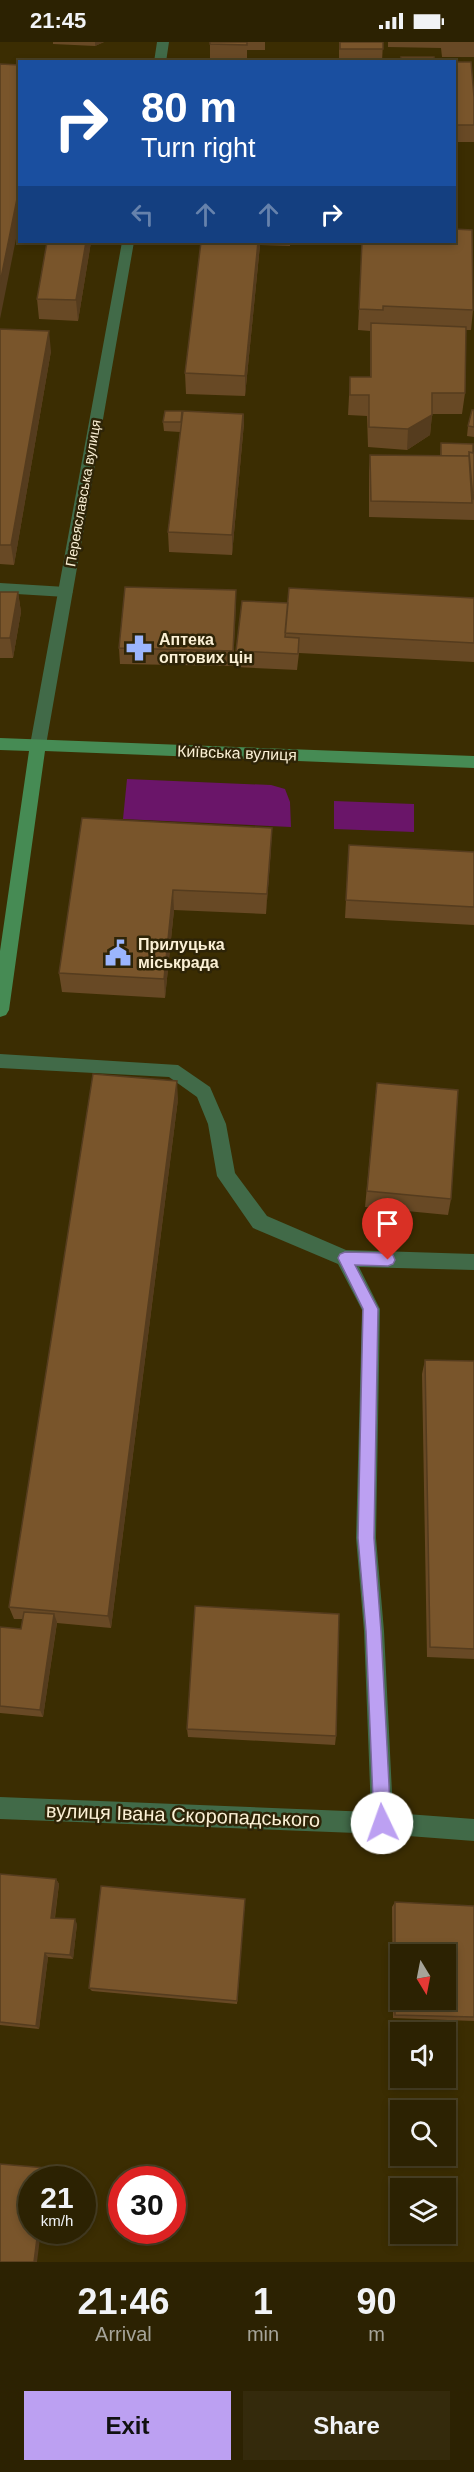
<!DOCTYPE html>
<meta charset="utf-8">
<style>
body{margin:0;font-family:Arial,sans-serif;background:#342a0c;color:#f1f3f6;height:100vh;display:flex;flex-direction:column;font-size:22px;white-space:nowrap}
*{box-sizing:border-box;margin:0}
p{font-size:20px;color:#a6a499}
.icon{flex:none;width:33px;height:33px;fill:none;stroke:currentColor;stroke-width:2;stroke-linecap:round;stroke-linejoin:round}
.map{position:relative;height:2220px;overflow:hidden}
.side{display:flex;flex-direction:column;background:#2c2202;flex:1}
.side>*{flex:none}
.guide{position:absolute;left:18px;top:18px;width:438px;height:183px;border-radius:0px;box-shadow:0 3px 9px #0003,0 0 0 2px #483f24;background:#1a4fa0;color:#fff;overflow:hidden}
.needle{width:39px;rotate:170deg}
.fabs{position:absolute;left:390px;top:1902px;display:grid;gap:12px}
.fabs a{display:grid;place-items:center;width:66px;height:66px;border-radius:0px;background:#2c2202;box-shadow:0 3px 9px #0003,0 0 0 2px #483f24;font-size:30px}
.speed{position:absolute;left:18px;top:2124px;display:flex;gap:12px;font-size:30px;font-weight:700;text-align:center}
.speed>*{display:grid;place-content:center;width:78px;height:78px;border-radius:50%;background:#2c2202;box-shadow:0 3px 9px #0003,0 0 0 2px #483f24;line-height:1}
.speed small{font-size:15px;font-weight:400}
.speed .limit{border:9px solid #d22;background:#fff;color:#111}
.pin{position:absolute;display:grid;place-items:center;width:51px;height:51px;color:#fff;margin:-62px -26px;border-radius:50% 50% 50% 0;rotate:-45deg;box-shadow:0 0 6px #0007}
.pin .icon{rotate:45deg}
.me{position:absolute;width:66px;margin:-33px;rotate:357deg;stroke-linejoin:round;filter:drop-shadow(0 0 4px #0008)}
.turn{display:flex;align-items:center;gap:21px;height:126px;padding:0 24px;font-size:27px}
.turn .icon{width:78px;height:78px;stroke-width:2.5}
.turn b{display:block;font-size:42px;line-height:51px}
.lanes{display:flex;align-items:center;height:57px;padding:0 24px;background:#0003;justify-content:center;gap:30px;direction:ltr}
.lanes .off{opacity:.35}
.eta{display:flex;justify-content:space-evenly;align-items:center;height:102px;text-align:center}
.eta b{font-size:36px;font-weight:700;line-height:42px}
.primary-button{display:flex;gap:12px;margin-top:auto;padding:12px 24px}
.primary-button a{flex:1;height:69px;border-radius:0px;background:#bca0f2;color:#111;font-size:24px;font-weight:700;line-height:69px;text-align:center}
.primary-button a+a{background:#342a0c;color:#f1f3f6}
.status{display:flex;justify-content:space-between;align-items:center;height:42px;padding:0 30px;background:#2c2202;direction:ltr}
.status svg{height:16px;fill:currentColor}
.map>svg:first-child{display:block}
.green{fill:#6a1569}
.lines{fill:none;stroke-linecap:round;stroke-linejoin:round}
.lane{fill:#416a48;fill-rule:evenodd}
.street{fill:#416a48;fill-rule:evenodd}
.secondary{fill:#468b54;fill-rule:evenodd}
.wall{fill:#684925}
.shaded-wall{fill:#553c1e}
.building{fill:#79552b;stroke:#553c1e;stroke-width:1.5;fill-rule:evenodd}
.route{fill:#bca0f2;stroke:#7a689d;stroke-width:1.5}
.labels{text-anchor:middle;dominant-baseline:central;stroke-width:5;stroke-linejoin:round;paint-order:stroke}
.far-street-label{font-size:14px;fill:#fbf0d5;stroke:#2e2407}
.poi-label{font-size:16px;font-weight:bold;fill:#fbf0d5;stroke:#2e2407;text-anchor:start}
.street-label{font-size:16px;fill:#fbf0d5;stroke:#2e2407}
.near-street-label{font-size:20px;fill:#fbf0d5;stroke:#2e2407}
</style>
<div class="status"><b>21:45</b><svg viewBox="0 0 49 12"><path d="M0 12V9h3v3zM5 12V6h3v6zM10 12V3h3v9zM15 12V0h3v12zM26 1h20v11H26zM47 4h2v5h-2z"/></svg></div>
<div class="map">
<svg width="474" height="2220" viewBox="0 0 474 2220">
<rect width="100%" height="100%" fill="#3b2d02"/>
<path class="green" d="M 127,737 L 271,743 L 285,747 L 290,760 L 291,785 L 123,777 Z
M 334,759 L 414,762 L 414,790 L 334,787 Z"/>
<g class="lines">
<path class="lane" d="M 0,541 L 66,545 L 73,550 L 66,555 L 0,551 Z"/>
<path class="street" d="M 157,0 L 169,0 L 166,20 L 154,20 Z
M 122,200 L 134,200 L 46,703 L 43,707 L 33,707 L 30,703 Z
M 0,1012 L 178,1023 L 210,1045 L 226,1082 L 235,1131 L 267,1174 L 346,1208 L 474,1212 L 474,1228 L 359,1225 L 380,1267 L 376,1496 L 384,1589 L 393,1771 L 474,1777 L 474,1799 L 382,1792 L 0,1777 L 0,1755 L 371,1770 L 364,1589 L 356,1496 L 362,1268 L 338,1222 L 253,1186 L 217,1134 L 208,1082 L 197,1055 L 169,1035 L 0,1026 Z"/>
<path class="secondary" d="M 0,696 L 474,714 L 474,726 L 45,709 L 9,968 L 6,973 L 0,975 L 0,909 L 29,709 L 0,708 Z"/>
</g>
<path class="wall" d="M 53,0 L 104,0 L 95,4 L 53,2 Z
M 210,0 L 265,0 L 265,8 L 247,8 L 247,19 L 210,19 Z
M 339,0 L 383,0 L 382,20 L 339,20 Z
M 388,0 L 474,0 L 474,15 L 442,15 L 441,6 L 388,5 Z
M 454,20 L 474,55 L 474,100 L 454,100 Z
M 91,200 L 78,279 L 39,277 L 37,257 Z
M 183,200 L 290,200 L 290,204 L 260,203 L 245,354 L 186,352 L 185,331 L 201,202 L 183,201 Z
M 362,200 L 473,268 L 471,288 L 466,288 L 465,351 L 462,372 L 432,372 L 430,393 L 407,408 L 368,405 L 367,374 L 348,373 L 350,335 L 370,335 L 370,289 L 358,288 Z
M 0,287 L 51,309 L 14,523 L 0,522 Z
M 474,368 L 474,395 L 467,394 L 468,384 Z
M 244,372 L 244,381 L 232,513 L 169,510 L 168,490 L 180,390 L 164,389 L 163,380 Z
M 441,401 L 474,411 L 474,478 L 369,475 L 369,429 L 370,413 L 440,414 Z
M 236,548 L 233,624 L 120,622 L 119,606 Z
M 0,550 L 18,550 L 21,570 L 13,616 L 0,616 Z
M 474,556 L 474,620 L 299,611 L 297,628 L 236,625 L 236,609 L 288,561 Z
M 82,776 L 271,806 L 266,872 L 174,868 L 165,956 L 62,950 L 59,931 Z
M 349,803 L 474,810 L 474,883 L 345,876 Z
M 377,1041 L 451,1157 L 448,1173 L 365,1165 Z
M 178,1057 L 111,1586 L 57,1581 L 43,1675 L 0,1671 L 0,1585 L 21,1587 L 23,1577 L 14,1577 L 9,1565 Z
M 425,1318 L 474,1319 L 474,1617 L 427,1615 L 422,1332 Z
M 187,1687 L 336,1694 L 335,1703 L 188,1695 Z
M 0,1832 L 56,1837 L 59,1842 L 55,1876 L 77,1882 L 73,1917 L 48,1915 L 39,1987 L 0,1983 Z
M 245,1857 L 237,1962 L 92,1949 L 89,1946 Z
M 395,1860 L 474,1864 L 474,1979 L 393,1976 L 392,1865 Z"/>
<path class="shaded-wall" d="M 95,0 L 104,0 L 95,4 Z
M 20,142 L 20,177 L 0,277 L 0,241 Z
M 86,200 L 91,200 L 78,279 L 76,258 Z
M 258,200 L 260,200 L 260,203 L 245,354 L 245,334 Z
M 49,289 L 51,309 L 14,523 L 11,503 Z
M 243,372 L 244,372 L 244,381 L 232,513 L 232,493 Z
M 432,373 L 430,393 L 407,408 L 408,387 Z
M 236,548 L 236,564 L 233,624 L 233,609 Z
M 18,550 L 21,570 L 13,616 L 10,596 Z
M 272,786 L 271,806 L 266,872 L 267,852 Z
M 173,848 L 174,868 L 165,956 L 164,937 Z
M 177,1039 L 178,1057 L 111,1586 L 108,1574 Z
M 54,1572 L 57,1580 L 43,1675 L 40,1668 Z
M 56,1837 L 59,1842 L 54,1880 L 51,1876 Z
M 75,1877 L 77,1882 L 73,1917 L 70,1913 Z
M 45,1911 L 48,1915 L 39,1987 L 36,1984 Z
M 69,2128 L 72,2129 L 71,2138 L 68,2138 Z
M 38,2188 L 41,2188 L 37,2220 L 34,2220 Z"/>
<path class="building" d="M 210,0 L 247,0 L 247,3 L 210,2 Z
M 340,0 L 383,0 L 383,7 L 340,7 Z
M 401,15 L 434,15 L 434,20 L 402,20 Z
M 454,20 L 471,20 L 474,55 L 474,83 L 454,83 Z
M 0,22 L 20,23 L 20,142 L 0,241 Z
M 454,187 L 472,188 L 473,268 L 383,264 L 383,268 L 359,267 L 362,200 L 454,200 Z
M 47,200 L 86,200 L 76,258 L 37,257 Z
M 201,200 L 258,200 L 245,334 L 185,331 Z
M 371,281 L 466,285 L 465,351 L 432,351 L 432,373 L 408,387 L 369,385 L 369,353 L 350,353 L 350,335 L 371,335 Z
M 0,287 L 49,289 L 11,503 L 0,503 Z
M 472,368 L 474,368 L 474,385 L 468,384 Z
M 165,369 L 182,369 L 181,380 L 163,380 Z
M 183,369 L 243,372 L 232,493 L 168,490 Z
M 441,401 L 473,402 L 473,411 L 469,410 L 469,414 L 441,414 Z
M 469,410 L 474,411 L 474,457 L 473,457 Z
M 370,413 L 469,414 L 472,461 L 371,459 Z
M 125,545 L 236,548 L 233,609 L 119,606 Z
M 289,546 L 474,556 L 474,601 L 285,591 Z
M 0,550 L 18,550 L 10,596 L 0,596 Z
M 242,559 L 288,561 L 285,595 L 299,596 L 298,612 L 236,609 Z
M 82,776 L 272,786 L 267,852 L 173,848 L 164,937 L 59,931 Z
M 349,803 L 474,810 L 474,865 L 346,858 Z
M 93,1032 L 177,1039 L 108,1574 L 9,1565 Z
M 377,1041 L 458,1048 L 451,1157 L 367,1149 Z
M 425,1318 L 474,1319 L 474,1607 L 430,1605 Z
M 195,1564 L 339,1572 L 336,1694 L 187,1687 Z
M 24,1570 L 54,1572 L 40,1668 L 0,1664 L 0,1585 L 21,1587 Z
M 0,1832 L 56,1837 L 51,1876 L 75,1877 L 70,1913 L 45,1911 L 36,1984 L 0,1980 Z
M 101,1844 L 245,1857 L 237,1959 L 89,1946 Z
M 395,1860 L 474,1864 L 474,1975 L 395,1973 ZM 400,1912 L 446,1912 L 446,1958 L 400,1958 Z
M 0,2122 L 69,2128 L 68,2138 L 32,2138 L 32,2188 L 38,2188 L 34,2220 L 0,2220 Z"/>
<path class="route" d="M 345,1210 L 388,1211 L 393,1213 L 395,1218 L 393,1222 L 388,1224 L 355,1223 L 378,1267 L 374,1496 L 381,1589 L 391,1781 L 388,1787 L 382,1789 L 376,1787 L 374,1781 L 366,1589 L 358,1496 L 363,1267 L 338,1216 L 340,1212 Z"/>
<defs>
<g id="pharmacy-bare" transform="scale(2.07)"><path d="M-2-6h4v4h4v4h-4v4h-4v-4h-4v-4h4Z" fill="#9bb5fd" stroke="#2e2407" stroke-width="2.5" paint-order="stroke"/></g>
<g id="civic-bare" transform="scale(2.07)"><path d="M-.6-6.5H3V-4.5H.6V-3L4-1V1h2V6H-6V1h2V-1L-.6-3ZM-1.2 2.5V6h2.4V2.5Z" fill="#9bb5fd" stroke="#2e2407" stroke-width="2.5" paint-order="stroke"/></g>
</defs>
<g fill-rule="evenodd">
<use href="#pharmacy-bare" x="139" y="606"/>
<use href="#civic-bare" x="118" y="911"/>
</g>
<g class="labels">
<g class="far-street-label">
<text transform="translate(83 451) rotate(-80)">Переяславська вулиця</text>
</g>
<g class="poi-label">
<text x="159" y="597">Аптека<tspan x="159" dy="18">оптових цін</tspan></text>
<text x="138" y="902">Прилуцька<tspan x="138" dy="18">міськрада</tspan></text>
</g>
<g class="street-label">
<text transform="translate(237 711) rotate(2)">Київська вулиця</text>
</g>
<g class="near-street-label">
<text transform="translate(183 1773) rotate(2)">вулиця Івана Скоропадського</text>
</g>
</g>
</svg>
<div class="fabs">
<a><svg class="needle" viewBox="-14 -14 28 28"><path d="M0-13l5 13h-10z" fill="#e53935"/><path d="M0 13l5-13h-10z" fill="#a6a499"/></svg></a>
<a><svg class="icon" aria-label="sound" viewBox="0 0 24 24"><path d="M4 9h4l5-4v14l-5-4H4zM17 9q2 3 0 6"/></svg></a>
<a><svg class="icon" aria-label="search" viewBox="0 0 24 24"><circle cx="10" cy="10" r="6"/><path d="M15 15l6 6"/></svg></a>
<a><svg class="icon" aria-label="layers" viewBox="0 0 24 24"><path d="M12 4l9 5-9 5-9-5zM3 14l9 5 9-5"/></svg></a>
</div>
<div class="speed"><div>21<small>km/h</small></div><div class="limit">30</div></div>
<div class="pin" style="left:388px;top:1218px;background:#d93025"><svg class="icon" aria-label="arrive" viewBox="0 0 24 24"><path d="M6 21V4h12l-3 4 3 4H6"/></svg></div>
<svg class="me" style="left:382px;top:1781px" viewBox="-20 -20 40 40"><circle r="19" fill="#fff"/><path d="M0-13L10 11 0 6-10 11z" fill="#bca0f2"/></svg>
<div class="guide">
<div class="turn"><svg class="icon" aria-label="right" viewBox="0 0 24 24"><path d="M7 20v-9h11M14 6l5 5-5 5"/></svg><div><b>80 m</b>Turn right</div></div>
<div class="lanes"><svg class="icon off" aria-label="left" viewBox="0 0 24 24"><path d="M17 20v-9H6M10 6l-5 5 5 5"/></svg><svg class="icon off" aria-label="ahead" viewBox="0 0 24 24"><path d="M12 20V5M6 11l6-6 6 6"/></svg><svg class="icon off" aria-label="ahead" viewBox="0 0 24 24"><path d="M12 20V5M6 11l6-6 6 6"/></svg><svg class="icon" aria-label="right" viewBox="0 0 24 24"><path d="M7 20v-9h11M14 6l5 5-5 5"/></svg></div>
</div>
</div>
<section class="side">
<div class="eta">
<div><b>21:46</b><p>Arrival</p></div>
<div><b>1</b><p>min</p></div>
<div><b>90</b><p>m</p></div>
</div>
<div class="primary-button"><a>Exit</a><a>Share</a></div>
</section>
